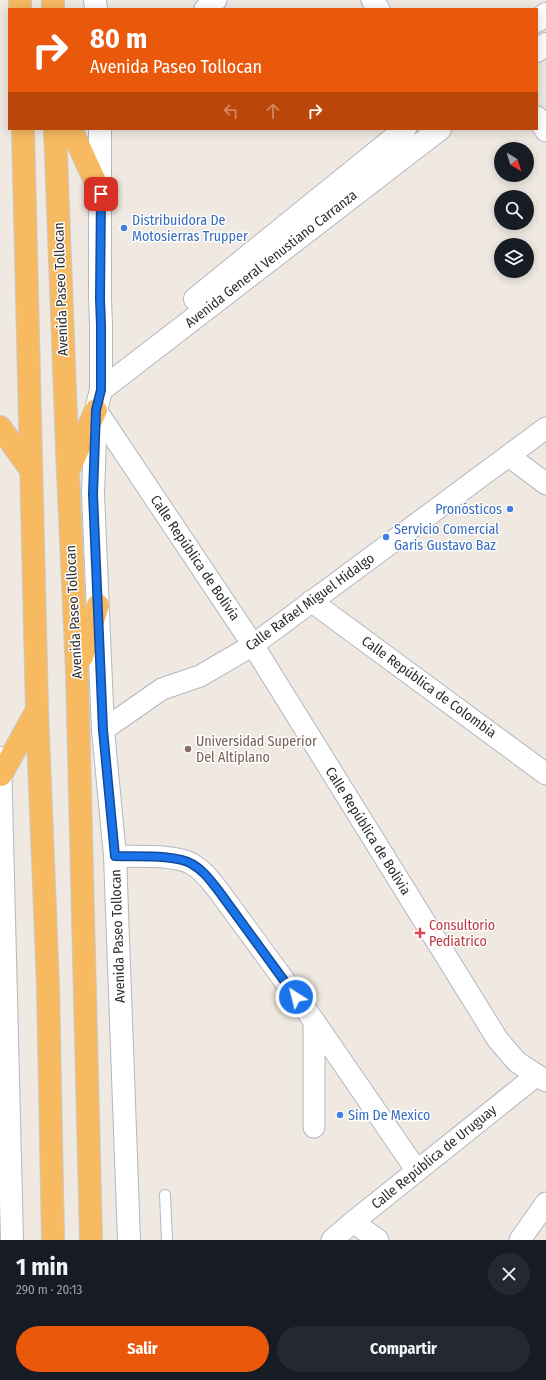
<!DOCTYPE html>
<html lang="es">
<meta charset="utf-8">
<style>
body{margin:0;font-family:"Fira Sans Condensed",sans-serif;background:#242831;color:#f1f3f6;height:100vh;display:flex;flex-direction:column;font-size:15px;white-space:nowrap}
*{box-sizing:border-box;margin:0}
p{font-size:13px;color:#9ea1a6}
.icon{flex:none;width:22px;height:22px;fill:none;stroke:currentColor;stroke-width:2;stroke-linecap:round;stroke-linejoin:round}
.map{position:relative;height:1240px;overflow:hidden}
.side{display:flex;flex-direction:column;background:#171b24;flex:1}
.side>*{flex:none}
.top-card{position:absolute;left:8px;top:8px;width:530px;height:122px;border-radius:0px;box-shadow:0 2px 10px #0003;background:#ea580c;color:#fff;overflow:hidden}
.needle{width:26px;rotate:142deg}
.buttons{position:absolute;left:494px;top:142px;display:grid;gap:8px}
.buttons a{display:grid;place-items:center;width:40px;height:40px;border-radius:50%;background:#171b24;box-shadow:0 2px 10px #0003;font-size:20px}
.pin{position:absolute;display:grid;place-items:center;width:34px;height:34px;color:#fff;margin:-17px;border-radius:8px;box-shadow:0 2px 6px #0006}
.me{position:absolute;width:44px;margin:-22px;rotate:324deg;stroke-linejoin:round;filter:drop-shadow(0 0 3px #0008)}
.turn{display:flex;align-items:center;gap:14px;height:84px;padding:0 16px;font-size:18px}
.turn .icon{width:52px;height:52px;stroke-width:2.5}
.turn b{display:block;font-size:28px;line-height:34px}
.lanes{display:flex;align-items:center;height:38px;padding:0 16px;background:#0003;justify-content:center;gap:20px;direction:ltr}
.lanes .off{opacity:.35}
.round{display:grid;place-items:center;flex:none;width:42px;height:42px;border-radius:21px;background:#242831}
.summary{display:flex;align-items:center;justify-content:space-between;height:68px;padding:0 16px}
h1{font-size:24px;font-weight:700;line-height:30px}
.action{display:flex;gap:8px;margin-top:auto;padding:8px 16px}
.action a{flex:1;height:46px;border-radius:24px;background:#ea580c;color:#fff;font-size:16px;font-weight:700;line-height:46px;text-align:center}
.action a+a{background:#242831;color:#f1f3f6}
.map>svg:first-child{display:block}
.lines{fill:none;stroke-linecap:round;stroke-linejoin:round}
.service-casing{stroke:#b4b7c1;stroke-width:12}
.minor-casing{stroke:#b4b7c1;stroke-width:23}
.secondary-casing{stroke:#b4b7c1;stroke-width:24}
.trunk-casing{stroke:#c9c9c9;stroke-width:24}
.service{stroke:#fff;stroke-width:10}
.minor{stroke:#fff;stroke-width:21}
.secondary{stroke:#fff;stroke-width:22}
.trunk{stroke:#f8ba60;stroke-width:22}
.route-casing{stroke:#114b97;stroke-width:10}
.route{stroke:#1a73e8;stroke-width:7}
.shop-dot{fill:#3f7fe0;stroke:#fff;stroke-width:1.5}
.education-dot{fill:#8d6e63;stroke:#fff;stroke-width:1.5}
.health-dot{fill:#e0444e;stroke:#fff;stroke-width:1.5}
.labels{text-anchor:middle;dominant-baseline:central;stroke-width:3;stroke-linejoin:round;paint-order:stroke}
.shop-label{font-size:14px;fill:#366cbe;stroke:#fff;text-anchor:start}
.street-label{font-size:14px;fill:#2e2e2e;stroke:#fff}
.education-label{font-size:14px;fill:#785e54;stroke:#fff;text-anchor:start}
.health-label{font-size:14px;fill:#be3a42;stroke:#fff;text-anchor:start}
</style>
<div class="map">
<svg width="546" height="1240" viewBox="0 0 546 1240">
<rect width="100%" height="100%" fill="#efe9e1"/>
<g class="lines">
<g class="service-casing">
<path id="service" d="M 165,1195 L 167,1240"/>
</g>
<g class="minor-casing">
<path id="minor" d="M 372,0 L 379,9
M 205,9 L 216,0
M 537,117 L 546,131
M 96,410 L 253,645 L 498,1040 L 517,1062 L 546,1081
M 509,456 L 546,484
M 311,601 L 546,774
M 103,730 L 162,689 L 200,676 L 253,645 L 546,428
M 115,856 C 135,857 175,854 192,864 C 203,870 210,880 218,890 L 314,1021 L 417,1171
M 314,1021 L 314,1127
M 353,1222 L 378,1240
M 332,1240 L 353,1222 L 537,1075
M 520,1240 L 546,1203"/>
</g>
<g class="secondary-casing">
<path id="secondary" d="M 95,0 L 96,9
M 537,21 L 546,14
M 537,51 L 546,44
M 100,129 L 100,299 L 101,325 L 101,390 L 96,410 L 93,494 L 103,730 L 115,856 L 129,1240
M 195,299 L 405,129
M 101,390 L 440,129
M 0,758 L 12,1240"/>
</g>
<g class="trunk-casing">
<path id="trunk" d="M 20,0 L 20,9
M 53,0 L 53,9
M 23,129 L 37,710 L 48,986 L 53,1240
M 55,129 L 68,472 L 77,672 L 91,1240
M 71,129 L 101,194
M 0,427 L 31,470
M 70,467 L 96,410
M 82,657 L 98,605
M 1,775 L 37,710"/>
</g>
<use href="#service" class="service"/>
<use href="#minor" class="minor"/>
<use href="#secondary" class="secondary"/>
<use href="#trunk" class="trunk"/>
</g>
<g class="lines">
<g class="route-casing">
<path id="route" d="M 101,194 L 100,299 L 101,325 L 101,390 L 96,410 L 93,494 L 103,730 L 115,856 C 135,857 175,854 192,864 C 203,870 210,880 218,890 L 296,997"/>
</g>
<use href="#route" class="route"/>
</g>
<g class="shop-dot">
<circle cx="124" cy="228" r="4"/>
<circle cx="510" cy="509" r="4"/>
<circle cx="386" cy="537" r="4"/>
<circle cx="340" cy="1115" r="4"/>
</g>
<circle class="education-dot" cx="188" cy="749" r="4"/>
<path class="health-dot" d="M418 927h4v4h4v4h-4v4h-4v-4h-4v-4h4z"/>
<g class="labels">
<g class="shop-label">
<text x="132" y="220">Distribuidora De<tspan x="132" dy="16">Motosierras Trupper</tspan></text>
<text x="502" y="509" text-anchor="end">Pronósticos</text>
<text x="394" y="529">Servicio Comercial<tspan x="394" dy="16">Garis Gustavo Baz</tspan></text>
<text x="348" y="1115">Sim De Mexico</text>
</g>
<g class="street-label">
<text transform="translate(271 259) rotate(-38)">Avenida General Venustiano Carranza</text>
<text transform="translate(61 289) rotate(-92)">Avenida Paseo Tollocan</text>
<text transform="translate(195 558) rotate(56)">Calle República de Bolivia</text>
<text transform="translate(310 602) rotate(-36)">Calle Rafael Miguel Hidalgo</text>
<text transform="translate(74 612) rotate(-93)">Avenida Paseo Tollocan</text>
<text transform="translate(429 687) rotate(36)">Calle República de Colombia</text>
<text transform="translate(368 831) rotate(58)">Calle República de Bolivia</text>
<text transform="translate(118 936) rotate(-92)">Avenida Paseo Tollocan</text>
<text transform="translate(434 1157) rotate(-39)">Calle República de Uruguay</text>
</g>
<g class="education-label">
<text x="196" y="741">Universidad Superior<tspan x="196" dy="16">Del Altiplano</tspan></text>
</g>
<g class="health-label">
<text x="429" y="925">Consultorio<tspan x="429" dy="16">Pediatrico</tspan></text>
</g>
</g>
</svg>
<div class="buttons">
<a><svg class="needle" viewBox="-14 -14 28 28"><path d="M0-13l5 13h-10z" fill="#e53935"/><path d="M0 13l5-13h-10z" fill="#9ea1a6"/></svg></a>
<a><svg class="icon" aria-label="search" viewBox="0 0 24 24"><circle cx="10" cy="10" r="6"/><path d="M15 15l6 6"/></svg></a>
<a><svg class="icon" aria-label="layers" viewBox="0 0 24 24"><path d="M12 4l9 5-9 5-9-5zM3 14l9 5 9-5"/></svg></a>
</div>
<div class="pin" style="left:101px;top:194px;background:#d93025"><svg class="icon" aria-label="arrive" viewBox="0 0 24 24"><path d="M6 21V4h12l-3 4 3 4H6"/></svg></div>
<svg class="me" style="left:296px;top:997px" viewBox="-20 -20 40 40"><circle r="17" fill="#1a73e8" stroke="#fff" stroke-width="3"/><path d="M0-11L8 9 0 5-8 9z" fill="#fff"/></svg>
<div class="top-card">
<div class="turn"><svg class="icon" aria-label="right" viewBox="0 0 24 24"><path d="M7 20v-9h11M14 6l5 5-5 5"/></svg><div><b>80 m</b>Avenida Paseo Tollocan</div></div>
<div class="lanes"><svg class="icon off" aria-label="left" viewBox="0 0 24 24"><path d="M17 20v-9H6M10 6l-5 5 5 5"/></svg><svg class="icon off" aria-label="ahead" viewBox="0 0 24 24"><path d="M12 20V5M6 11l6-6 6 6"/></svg><svg class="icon" aria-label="right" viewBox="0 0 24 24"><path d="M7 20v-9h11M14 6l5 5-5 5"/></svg></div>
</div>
</div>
<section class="side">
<div class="summary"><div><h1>1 min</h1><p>290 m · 20:13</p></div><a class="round"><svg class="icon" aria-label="close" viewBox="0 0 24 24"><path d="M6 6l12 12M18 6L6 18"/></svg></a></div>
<div class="action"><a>Salir</a><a>Compartir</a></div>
</section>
